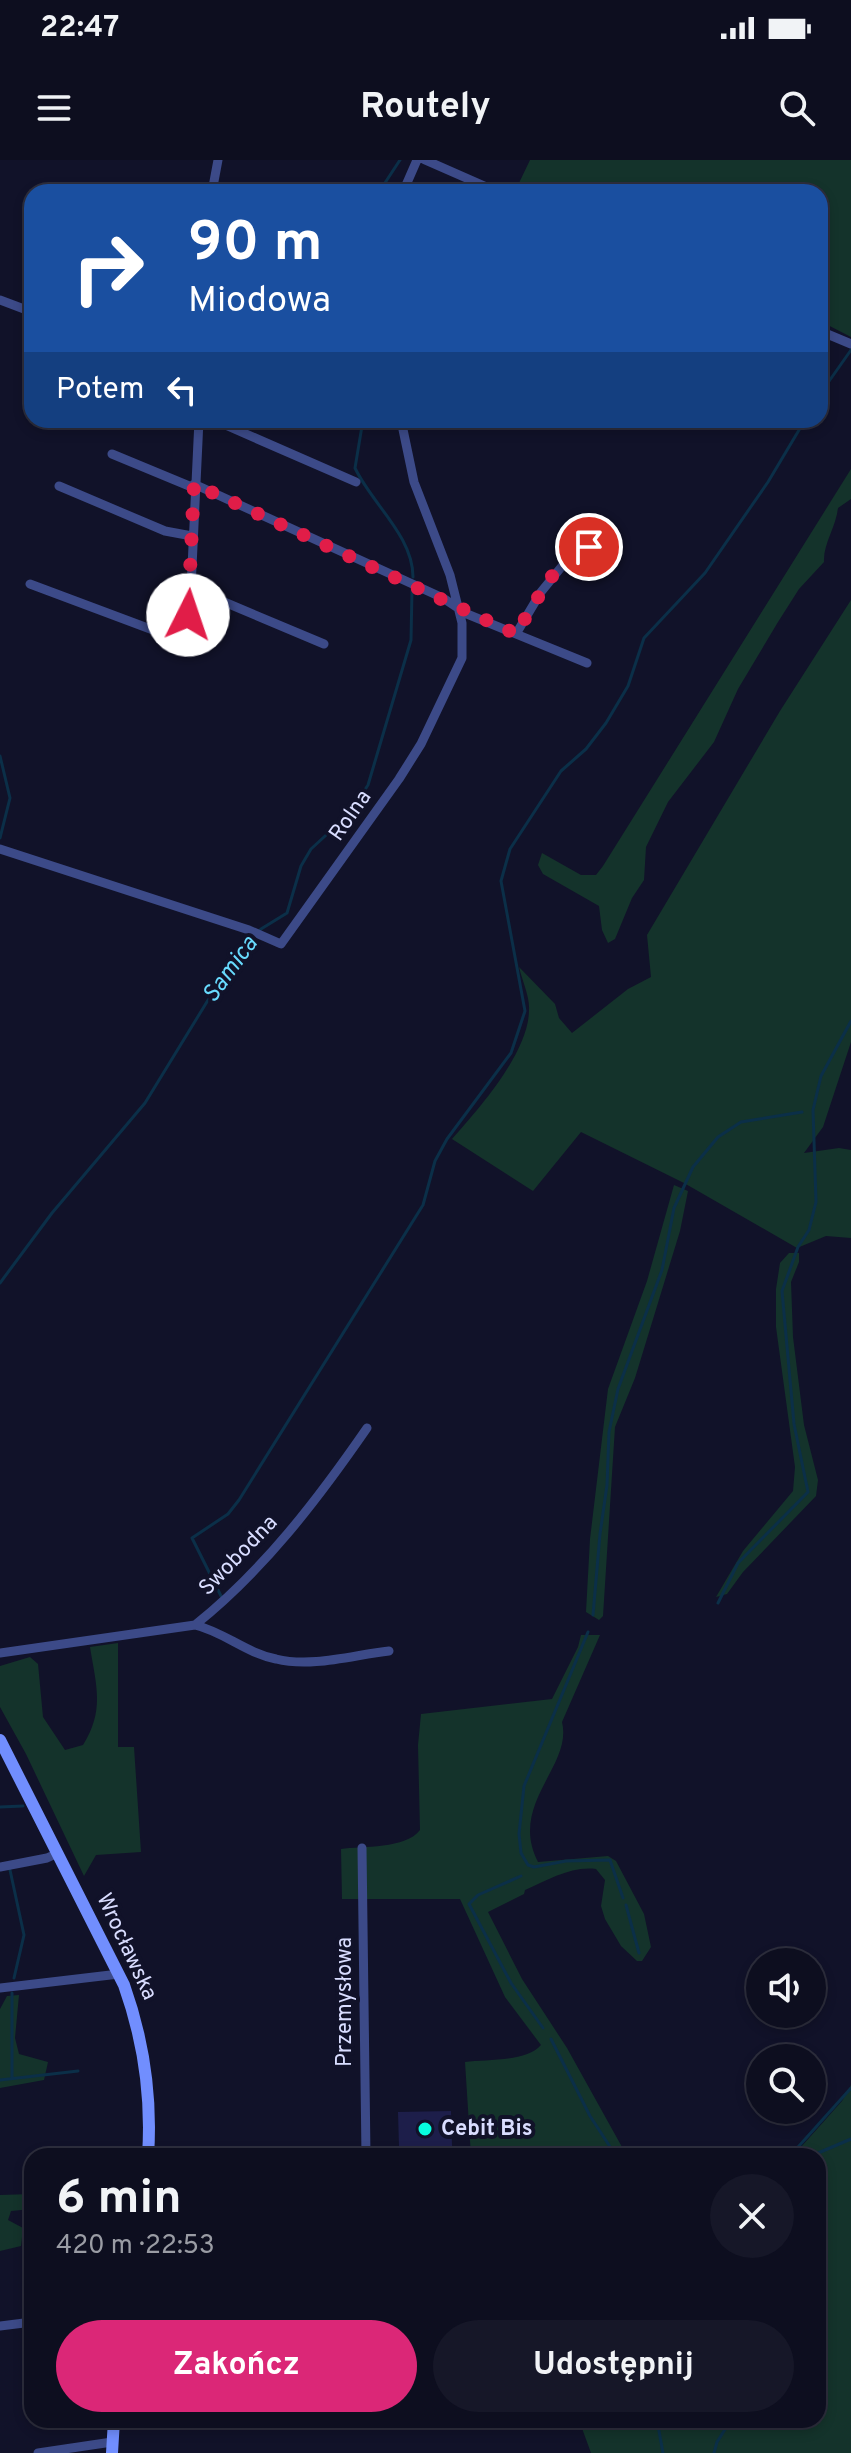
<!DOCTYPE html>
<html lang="pl">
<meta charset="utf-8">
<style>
body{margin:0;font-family:Overpass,sans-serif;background:#161728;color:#f1f3f6;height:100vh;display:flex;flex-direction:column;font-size:30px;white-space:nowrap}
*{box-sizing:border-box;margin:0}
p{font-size:26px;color:#9a9ca4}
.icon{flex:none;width:44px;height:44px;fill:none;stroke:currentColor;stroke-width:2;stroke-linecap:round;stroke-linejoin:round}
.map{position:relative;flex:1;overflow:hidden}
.panel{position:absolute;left:24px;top:1988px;width:802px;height:280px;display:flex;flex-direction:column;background:#0d0e1f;border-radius:24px;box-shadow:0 4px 12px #0003,0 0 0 2px #2d2e3d}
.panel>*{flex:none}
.banner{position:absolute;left:24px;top:24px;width:804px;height:244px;border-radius:24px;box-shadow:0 4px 12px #0003,0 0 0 2px #2d2e3d;background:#1a4fa0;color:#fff;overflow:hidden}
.tools{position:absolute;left:746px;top:1788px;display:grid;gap:16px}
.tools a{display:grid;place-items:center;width:80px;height:80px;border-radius:50%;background:#0d0e1f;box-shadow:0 4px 12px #0003,0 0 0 2px #2d2e3d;font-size:40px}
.pin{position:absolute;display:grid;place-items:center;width:68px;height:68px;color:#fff;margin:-34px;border:4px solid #fff;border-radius:50%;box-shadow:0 2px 8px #0007}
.me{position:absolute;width:88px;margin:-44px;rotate:4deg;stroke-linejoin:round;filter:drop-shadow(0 0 6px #0008)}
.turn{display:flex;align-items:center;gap:28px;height:168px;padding:0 32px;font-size:36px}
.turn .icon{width:104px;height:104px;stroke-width:2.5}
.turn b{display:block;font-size:56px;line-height:68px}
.then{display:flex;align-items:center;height:76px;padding:0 32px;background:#0003;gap:16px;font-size:30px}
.round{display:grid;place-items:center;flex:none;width:84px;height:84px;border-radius:42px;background:#161728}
.summary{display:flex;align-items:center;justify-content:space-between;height:136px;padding:0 32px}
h1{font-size:48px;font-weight:700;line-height:60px}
.cta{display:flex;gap:16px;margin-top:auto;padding:16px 32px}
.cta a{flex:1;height:92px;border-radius:48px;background:#db2777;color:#fff;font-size:32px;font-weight:700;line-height:92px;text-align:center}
.cta a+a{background:#161728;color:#f1f3f6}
.status{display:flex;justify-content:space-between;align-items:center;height:56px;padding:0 40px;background:#0d0e1f;direction:ltr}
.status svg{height:22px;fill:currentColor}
header{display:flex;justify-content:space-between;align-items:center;height:104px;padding:0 32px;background:#0d0e1f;font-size:36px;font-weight:700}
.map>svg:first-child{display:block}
.green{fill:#14332b}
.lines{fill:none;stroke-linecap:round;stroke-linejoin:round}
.stream{stroke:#0b2f48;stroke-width:3}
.building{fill:#1d1e4a}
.street{stroke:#3c4a88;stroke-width:9}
.secondary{stroke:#718efe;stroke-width:12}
.route{stroke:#e11d48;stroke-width:14;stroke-dasharray:0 25.2}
.poi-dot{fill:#07fdde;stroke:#111229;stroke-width:3}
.labels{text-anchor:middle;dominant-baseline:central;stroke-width:8;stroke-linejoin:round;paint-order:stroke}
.street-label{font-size:22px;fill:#d9ddff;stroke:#111229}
.poi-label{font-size:22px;font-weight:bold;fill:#d9ddff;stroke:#111229;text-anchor:start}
.water-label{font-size:24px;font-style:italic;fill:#68dbfe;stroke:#111229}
</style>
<div class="status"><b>22:47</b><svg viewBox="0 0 49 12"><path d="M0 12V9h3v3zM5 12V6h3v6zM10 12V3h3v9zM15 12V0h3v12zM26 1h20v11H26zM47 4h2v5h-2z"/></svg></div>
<header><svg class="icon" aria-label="menu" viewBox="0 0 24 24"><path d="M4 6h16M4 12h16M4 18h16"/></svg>Routely<svg class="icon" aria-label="search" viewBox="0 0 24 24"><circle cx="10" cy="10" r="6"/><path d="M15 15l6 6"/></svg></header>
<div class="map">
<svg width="851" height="2293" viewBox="0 0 851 2293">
<rect width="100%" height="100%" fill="#111229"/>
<path class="green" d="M 530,0 L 851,0 L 851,177 L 820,161 L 820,32 L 540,32 L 519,23 Z
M 851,309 L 851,339 L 838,348 C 836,367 823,384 824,402 L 799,429 L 778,462 L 738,529 L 714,582 L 668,642 L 646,687 L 644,720 L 632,738 L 615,779 L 608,783 L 602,770 L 599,746 L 543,714 L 538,705 L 542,693 L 581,715 L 596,715 L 603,706 Z
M 851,440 L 851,882 L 823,967 L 804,993 L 839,988 L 851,990 L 851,1078 L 826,1076 L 797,1088 L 684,1023 L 581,972 L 533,1031 L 452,979 C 479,949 529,892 529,850 C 530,837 522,820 519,807 L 555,844 L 559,858 L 572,873 L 628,829 L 651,817 L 647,775 L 780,551 Z
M 674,1025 L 688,1031 L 680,1071 L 635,1218 L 615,1267 L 603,1456 L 599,1460 L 586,1452 L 590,1379 L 608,1229 L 647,1121 Z
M 789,1093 L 799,1093 L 799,1102 L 791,1122 L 793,1177 L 804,1265 L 818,1320 L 816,1336 L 743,1412 L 727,1434 L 716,1437 L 743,1391 L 793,1331 L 795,1307 L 776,1167 L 776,1129 L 780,1103 Z
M 581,1475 L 600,1475 L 562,1562 C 573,1606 508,1644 538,1702 L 608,1696 L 616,1701 L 644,1754 L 651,1787 L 642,1801 L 637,1801 L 621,1786 L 605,1759 L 601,1746 L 605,1720 L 596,1709 C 571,1706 548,1720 525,1730 L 524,1734 L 488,1752 L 522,1819 L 567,1888 L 627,1996 L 471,1996 L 465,1902 C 486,1899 527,1902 541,1885 L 505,1837 L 460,1739 L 342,1739 L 341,1689 C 362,1686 406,1689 420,1670 L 418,1585 L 421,1554 L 552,1539 L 578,1487 Z
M 118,1483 L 118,1587 L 134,1587 L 141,1692 L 96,1695 L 84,1716 L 26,1594 L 0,1547 L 0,1506 L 30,1497 L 38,1504 L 43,1557 L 65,1590 L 83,1585 C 105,1550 96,1525 90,1487 Z
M 19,1835 L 15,1878 L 19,1894 L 48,1902 L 44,1920 L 0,1928 L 0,1849 L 7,1836 Z
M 851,1925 L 851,2293 L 591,2293 L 579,2260 L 818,2260 L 818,1996 L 793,1996 L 842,1941 Z
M 32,2034 L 32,2049 L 11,2051 L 8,2060 L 23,2068 L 21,2086 L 0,2091 L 0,2035 Z"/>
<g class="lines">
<path class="stream" d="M 379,32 L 400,0
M 820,234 L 851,190
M 363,260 L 355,308 C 372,344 413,376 413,417
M 0,596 L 10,638 L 0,678
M 0,1123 L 52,1053 L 145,943 L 235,796 L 261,769 L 287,753 L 301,706 L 311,689 L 350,653 L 368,625 L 411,480 L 412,430
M 221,1436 L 192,1378 L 228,1354 L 239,1340 L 423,1045 L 435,1001 L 447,979 L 511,893 L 525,851 L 501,721 L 510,689 L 561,611 L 586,589 L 606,563 L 628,526 L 644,478 L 705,413 L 768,322 L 805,260
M 718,1443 L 738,1403 L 808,1332 L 794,1264 L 782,1131 L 798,1087 L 809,1070 L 816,1042 L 813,950 L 821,916 L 851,861
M 593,1455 L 600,1374 L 607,1325 L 609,1272 L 618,1229 L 662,1110 L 674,1048 L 693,1007 L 718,977 L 741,962 L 802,952
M 588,1472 L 524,1626 L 519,1674 L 521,1693 L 528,1705 L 534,1707 L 566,1701 L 610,1700 L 623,1738
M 0,1647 L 23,1646
M 10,1710 L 24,1775 L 14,1818
M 521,1716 L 478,1735 L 469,1744 L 511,1823 L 543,1868
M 626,1745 L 639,1793
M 12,1833 L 12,1917
M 551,1879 L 590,1956 L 616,1996
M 0,1920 L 78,1911
M 790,1996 L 851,1928
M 811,1996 L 851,1979
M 657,2260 L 663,2293
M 714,2293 L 717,2282 L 731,2260"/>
</g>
<path class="building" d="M 451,1951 L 452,1986 L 399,1987 L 398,1952 Z"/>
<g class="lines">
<path class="street" d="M 425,0 L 498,32
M 212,32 L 218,0
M 403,32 L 417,0
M 0,140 L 32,152
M 820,171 L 851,184
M 214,260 L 356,322
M 112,294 L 194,328
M 194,324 L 443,438 L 467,454 L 587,503
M 59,326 L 165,371 L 192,376
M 30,424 L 185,482 L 191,428 L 199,260
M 191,428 L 324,484
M 516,474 L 541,432 L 576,389 L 589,387
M 0,689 L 249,770 L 281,784 L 399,619 L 421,584 L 462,498 L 462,463 L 450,415 L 414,322 L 401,260
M 195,1465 C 224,1472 246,1493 276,1499 C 312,1508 353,1495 389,1491
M 0,1493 L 195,1465 C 263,1411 318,1339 367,1268
M 362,1688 L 366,1996
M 0,1707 L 47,1698 L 58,1693
M 0,1828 L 119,1814
M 0,2166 L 32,2162
M 113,2264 L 154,2260
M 38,2293 L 112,2282"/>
<path class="secondary" d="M 0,1580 L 124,1825 C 144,1881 152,1937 148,1996
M 112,2293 L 114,2260"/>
</g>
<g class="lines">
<path class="route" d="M 188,455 L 194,324 L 516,474 C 527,455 559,400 576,389 C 577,389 588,387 589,387"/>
</g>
<circle class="poi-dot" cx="425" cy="1969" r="8"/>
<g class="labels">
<g class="street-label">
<text transform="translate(351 656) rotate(-55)">Rolna</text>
<text transform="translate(239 1396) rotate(-46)">Swobodna</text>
<text transform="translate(126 1787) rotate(65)">Wrocławska</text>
<text transform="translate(345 1842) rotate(-90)">Przemysłowa</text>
</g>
<g class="poi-label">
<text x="441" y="1969">Cebit Bis</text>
</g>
<g class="water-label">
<text transform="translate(231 810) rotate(-54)">Samica</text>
</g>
</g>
</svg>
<div class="tools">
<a><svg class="icon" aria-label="sound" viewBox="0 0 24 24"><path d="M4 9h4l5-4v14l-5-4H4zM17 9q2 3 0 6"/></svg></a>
<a><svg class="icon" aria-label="search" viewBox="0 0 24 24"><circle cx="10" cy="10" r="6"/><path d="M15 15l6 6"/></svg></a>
</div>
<div class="pin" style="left:589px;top:387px;background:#d93025"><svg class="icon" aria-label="arrive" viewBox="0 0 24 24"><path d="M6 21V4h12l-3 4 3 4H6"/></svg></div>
<svg class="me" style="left:188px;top:455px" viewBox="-20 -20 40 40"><circle r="19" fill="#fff"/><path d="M0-13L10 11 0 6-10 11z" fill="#e11d48"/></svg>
<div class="banner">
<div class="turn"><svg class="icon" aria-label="right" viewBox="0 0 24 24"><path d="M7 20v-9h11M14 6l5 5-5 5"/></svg><div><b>90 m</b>Miodowa</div></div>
<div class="then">Potem<svg class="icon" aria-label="left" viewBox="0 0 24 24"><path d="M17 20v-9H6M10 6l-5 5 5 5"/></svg></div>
</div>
<section class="panel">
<div class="summary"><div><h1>6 min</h1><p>420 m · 22:53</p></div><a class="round"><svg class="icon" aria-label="close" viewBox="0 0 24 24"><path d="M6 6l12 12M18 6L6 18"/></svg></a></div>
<div class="cta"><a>Zakończ</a><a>Udostępnij</a></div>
</section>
</div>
